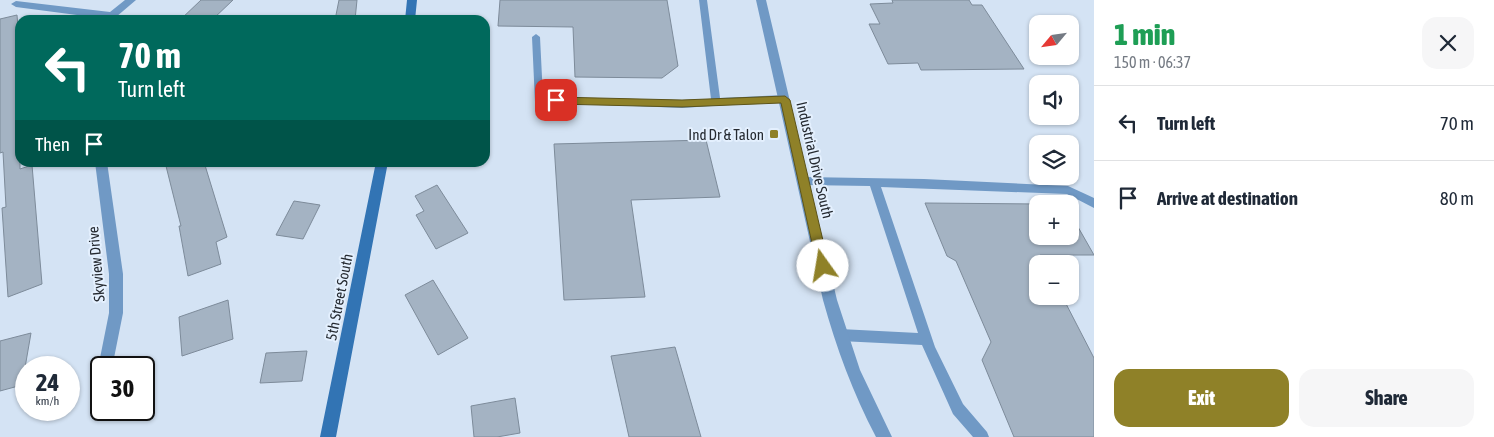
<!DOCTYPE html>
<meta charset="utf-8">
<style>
body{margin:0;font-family:"Asap Condensed",sans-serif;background:#f6f6f7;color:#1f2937;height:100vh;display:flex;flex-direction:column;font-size:19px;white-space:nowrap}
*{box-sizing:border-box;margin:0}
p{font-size:16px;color:#747a83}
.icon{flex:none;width:28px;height:28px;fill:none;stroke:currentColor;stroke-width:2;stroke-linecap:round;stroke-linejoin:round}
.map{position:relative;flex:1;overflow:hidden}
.details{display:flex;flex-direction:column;background:#fff;width:400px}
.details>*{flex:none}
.banner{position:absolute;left:15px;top:15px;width:475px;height:152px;border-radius:15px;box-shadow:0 1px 4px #0004;background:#00695c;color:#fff;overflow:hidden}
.needle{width:32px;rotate:241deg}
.tools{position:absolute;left:1029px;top:15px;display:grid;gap:10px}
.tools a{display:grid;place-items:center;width:50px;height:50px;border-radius:10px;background:#fff;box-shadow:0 1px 4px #0004;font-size:25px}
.speed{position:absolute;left:15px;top:356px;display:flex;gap:10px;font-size:25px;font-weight:700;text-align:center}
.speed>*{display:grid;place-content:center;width:65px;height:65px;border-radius:50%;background:#fff;box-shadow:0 1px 4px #0004;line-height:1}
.speed small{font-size:12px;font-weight:400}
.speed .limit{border:2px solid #111;border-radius:8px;background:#fff;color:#111}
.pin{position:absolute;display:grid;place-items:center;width:42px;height:42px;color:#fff;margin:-21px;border-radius:10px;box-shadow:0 2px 8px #0006}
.me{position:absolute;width:55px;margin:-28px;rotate:347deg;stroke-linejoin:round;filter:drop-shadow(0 0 4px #0008)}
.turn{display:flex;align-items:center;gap:18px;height:105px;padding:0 20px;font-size:22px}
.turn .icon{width:65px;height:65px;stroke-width:2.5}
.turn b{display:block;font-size:35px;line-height:42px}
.then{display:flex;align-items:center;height:48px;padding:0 20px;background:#0003;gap:10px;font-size:19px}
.round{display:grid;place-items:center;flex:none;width:52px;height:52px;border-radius:15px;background:#f6f6f7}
.summary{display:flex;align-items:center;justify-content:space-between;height:85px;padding:0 20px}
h1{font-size:30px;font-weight:800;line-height:38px;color:#1e9e55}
.action{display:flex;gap:10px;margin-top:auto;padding:10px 20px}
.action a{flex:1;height:58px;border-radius:15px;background:#8f8128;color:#fff;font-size:20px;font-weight:800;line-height:58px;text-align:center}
.action a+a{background:#f6f6f7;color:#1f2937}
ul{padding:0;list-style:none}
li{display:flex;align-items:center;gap:15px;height:75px;padding:0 20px;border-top:1px solid #e0e1e3}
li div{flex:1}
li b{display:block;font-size:19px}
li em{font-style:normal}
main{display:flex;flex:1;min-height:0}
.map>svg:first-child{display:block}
.building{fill:#a4b3c3;stroke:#7d8b9a}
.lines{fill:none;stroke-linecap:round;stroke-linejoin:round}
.lane{fill:#7099c5;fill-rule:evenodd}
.street{fill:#7099c5;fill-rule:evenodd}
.secondary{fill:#3274b4;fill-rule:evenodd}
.route{fill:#8f8128;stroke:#5d541a}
.poi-dot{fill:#8f8128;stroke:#e4f0fe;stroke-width:2}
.labels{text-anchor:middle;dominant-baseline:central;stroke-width:4;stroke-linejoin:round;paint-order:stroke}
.poi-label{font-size:15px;fill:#252a31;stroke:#e4f0fe;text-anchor:end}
.street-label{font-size:15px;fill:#252a31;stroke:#e4f0fe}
</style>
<main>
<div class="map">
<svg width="1094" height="437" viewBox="0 0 1094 437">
<rect width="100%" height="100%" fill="#d4e3f4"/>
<path class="building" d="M 201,0 L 233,0 L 212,20 L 180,20 Z
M 339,0 L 357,0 L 355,20 L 335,20 Z
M 500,0 L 667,0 L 678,66 L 662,78 L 575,77 L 573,27 L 498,26 Z
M 892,0 L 969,0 L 972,5 L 982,5 L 1024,69 L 921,70 L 918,63 L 888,64 L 869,24 L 880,24 L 870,4 L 893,3 Z
M 17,15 L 20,50 L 20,169 L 32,165 L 42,284 L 8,297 L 2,208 L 6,207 L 3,152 L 0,153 L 0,19 Z
M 706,140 L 720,197 L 631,200 L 645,297 L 564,300 L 554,144 Z
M 165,162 L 204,162 L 227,237 L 216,242 L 221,264 L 188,276 L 179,226 L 181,226 Z
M 437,185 L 468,233 L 436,249 L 416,215 L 424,211 L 415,196 Z
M 294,201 L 320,205 L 303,239 L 276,235 Z
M 925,203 L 1038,204 L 1038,236 L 1070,236 L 1070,213 L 1094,255 L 1040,255 L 1045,264 L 1038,264 L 1038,296 L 1062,296 L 1094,358 L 1094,437 L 1014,437 L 982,360 L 991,342 L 956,261 L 947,256 Z
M 433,280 L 468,338 L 438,355 L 405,295 Z
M 228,300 L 233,339 L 182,356 L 179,317 Z
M 31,333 L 22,385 L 0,391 L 0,341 Z
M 675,347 L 701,437 L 629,437 L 611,356 Z
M 307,351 L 302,381 L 260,383 L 266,353 Z
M 515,398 L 520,433 L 497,437 L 474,437 L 471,406 Z"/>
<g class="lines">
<path class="lane" d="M 699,0 L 707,0 L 720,98 L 785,95 L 790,99 L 788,101 L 682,108 L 535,102 L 532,37 L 536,34 L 540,37 L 543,97 L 682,100 L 711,99 Z
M 804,177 L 924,179 L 1068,186 L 1094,198 L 1094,208 L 1067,194 L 881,187 L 935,347 L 963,404 L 987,432 L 989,437 L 973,437 L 953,414 L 922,345 L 840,341 L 836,339 L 834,335 L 836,331 L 840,329 L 918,333 L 870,186 L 804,185 L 799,181 Z"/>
<path class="street" d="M 125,0 L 136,0 L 116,17 L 115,20 L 16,7 L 11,4 L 16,1 L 110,12 Z
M 756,0 L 766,0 L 837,300 L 860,370 L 892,437 L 876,437 C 853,393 836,347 823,300 Z
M 95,162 L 107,162 L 123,274 L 123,313 L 113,363 L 111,368 L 101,368 L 99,363 L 109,313 L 109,274 Z"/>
<path class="secondary" d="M 407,0 L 417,0 L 415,20 L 405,20 Z
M 376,162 L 388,162 L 336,437 L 320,437 Z"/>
</g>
<path class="route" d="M 785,96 L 790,100 L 829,266 L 827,270 L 823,271 L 818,270 L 817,266 L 781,103 L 682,107 L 556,104 L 551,100 L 556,97 L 682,100 Z"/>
<rect class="poi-dot" x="769" y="129" width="10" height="10" rx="2.5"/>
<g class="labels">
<g class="poi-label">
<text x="764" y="134">Ind Dr &amp; Talon</text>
</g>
<g class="street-label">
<text transform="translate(815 160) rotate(77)">Industrial Drive South</text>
<text transform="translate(96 264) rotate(-95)">Skyview Drive</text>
<text transform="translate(339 297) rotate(-79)">5th Street South</text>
</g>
</g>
</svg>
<div class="tools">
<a><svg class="needle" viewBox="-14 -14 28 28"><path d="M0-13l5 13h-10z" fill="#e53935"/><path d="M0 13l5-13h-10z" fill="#747a83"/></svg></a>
<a><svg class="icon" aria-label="sound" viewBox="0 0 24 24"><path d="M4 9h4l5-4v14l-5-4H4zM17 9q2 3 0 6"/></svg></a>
<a><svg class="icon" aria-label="layers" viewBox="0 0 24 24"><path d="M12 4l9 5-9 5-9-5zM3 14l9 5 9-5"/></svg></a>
<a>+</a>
<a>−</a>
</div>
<div class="speed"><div>24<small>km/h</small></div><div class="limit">30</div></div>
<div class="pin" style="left:556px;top:100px;background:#d93025"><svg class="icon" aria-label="arrive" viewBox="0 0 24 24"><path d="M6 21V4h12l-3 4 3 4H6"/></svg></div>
<svg class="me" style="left:823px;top:266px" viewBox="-20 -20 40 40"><circle r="19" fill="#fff"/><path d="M0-13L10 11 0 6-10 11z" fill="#8f8128"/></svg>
<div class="banner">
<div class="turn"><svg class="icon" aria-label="left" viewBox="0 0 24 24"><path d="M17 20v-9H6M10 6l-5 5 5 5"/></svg><div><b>70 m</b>Turn left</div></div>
<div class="then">Then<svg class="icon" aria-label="arrive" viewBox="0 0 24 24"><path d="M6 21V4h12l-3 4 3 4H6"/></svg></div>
</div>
</div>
<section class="details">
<div class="summary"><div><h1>1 min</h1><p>150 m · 06:37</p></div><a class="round"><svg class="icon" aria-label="close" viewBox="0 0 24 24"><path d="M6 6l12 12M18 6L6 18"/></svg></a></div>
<ul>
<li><svg class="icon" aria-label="left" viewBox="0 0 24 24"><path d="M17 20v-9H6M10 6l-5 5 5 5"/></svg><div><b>Turn left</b></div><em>70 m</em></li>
<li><svg class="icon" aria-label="arrive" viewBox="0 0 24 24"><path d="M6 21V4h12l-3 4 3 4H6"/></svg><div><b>Arrive at destination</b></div><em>80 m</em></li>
</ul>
<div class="action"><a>Exit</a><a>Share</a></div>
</section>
</main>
